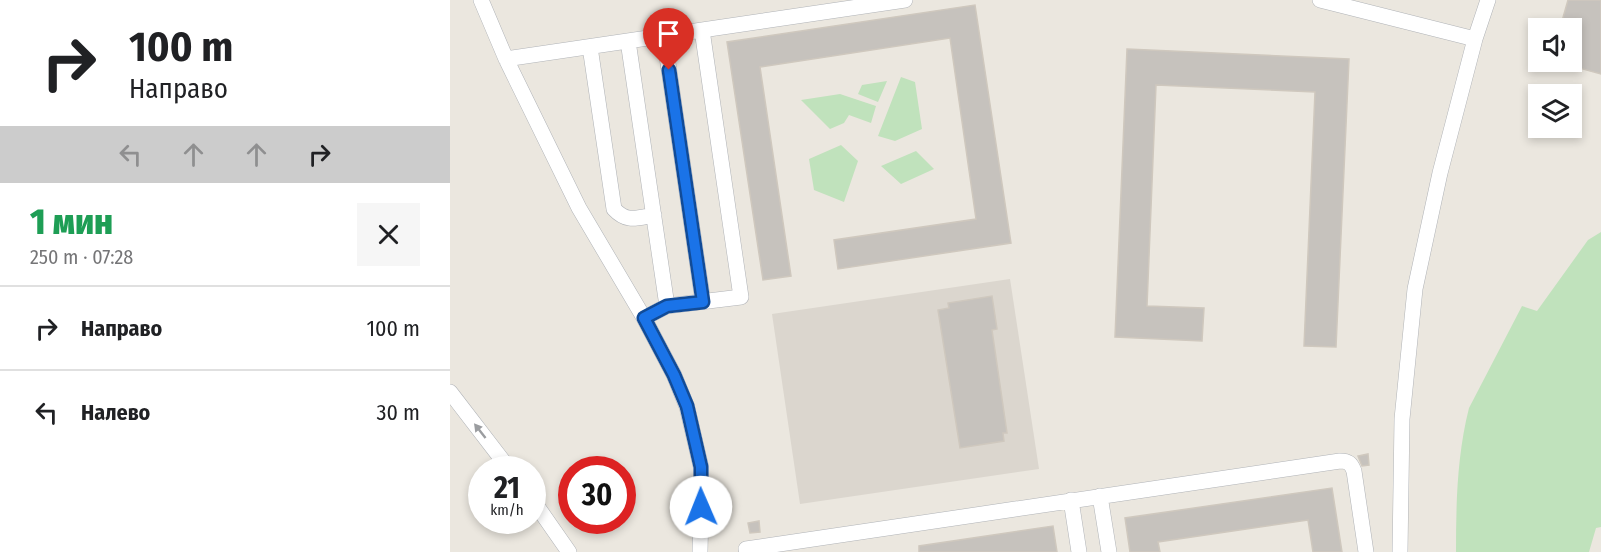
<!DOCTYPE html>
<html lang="ru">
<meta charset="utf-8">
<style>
body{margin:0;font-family:"Fira Sans Condensed",sans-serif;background:#f6f6f6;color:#202124;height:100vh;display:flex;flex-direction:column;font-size:22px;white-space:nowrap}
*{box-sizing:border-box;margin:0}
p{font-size:20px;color:#757577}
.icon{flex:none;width:33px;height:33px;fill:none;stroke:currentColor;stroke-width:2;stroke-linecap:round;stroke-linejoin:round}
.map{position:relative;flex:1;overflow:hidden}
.side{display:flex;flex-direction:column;background:#fff;width:450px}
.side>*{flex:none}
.banner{background:#fff;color:#202124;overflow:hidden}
.controls{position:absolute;left:1078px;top:18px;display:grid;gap:12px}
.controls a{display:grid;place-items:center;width:54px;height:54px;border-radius:0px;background:#fff;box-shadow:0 3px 9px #0003;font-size:30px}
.speed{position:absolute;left:18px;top:456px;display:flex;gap:12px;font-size:30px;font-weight:700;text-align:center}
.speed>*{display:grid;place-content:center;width:78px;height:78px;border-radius:50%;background:#fff;box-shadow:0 3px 9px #0003;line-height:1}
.speed small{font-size:15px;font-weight:400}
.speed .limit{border:9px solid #d22;background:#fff;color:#111}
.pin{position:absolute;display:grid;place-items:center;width:51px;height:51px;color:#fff;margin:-62px -26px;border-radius:50% 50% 50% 0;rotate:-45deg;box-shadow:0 0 6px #0007}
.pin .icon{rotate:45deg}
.me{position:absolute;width:66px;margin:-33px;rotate:359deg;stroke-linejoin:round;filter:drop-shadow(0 0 4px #0008)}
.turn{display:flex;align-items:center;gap:21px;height:126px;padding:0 30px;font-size:27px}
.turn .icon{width:78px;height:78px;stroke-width:2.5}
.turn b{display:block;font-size:42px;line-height:51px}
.lanes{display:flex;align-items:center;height:57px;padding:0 30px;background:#0003;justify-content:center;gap:30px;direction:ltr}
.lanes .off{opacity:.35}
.round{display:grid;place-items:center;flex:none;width:63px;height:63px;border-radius:0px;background:#f6f6f6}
.summary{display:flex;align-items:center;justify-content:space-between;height:102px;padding:0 30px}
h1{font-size:36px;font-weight:800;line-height:45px;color:#1e9e55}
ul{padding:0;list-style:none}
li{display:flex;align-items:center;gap:18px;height:84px;padding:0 30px;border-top:2px solid #e0e0e0}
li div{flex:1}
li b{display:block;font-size:22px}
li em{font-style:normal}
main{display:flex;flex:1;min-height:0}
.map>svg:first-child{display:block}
.education{fill:#dbd6ce}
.green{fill:#c0e2bc}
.building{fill:#c6c2bd;stroke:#cfc8be;stroke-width:1.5}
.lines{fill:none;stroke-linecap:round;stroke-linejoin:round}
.minor-casing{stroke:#b0b3b7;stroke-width:16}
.minor{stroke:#fff;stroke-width:15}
.oneway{fill:#9b9da0}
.route-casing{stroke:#114b97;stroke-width:15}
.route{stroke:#1a73e8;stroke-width:10}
</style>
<main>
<section class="side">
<div class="banner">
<div class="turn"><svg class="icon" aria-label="right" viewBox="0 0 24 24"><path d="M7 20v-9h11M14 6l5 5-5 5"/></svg><div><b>100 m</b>Направо</div></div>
<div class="lanes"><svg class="icon off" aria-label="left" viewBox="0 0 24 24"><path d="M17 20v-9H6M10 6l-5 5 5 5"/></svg><svg class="icon off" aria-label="ahead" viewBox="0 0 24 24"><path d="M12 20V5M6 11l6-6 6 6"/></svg><svg class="icon off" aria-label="ahead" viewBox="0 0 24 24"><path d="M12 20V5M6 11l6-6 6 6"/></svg><svg class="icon" aria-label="right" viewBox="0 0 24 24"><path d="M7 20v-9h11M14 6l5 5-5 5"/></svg></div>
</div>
<div class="summary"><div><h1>1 мин</h1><p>250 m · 07:28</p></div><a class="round"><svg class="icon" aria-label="close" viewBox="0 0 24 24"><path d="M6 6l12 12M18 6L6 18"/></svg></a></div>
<ul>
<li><svg class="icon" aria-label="right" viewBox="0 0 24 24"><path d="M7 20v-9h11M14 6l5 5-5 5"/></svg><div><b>Направо</b></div><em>100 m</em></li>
<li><svg class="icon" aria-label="left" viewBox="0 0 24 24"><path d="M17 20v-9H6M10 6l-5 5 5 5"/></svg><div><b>Налево</b></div><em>30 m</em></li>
</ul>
</section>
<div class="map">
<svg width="1151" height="552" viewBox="0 0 1151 552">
<rect width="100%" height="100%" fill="#ebe7df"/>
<path class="education" d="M 560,279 L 589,469 L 350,504 L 322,314 Z"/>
<path class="green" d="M 451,77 L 465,82 L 472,129 L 445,141 L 428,136 Z
M 437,81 L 428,102 L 408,94 L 412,85 Z
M 390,94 L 426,106 L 421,123 L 399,115 L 394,123 L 380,129 L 351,100 Z
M 391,145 L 408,161 L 394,202 L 364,190 L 359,159 Z
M 466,151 L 484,169 L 451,184 L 431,166 Z
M 1151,232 L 1151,527 L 1146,528 L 1139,552 L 1006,552 C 1006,504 1007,455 1019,408 L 1072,306 L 1087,311 L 1138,240 Z"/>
<path class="building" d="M 1118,0 L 1151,0 L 1151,74 L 1122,66 L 1122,28 L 1110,28 Z
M 525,5 L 561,243 L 388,269 L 384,240 L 526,219 L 500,38 L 310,67 L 341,276 L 313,280 L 277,42 Z
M 677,49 L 899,59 L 886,347 L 854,346 L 865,92 L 706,85 L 697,306 L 754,308 L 752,341 L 665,337 Z
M 542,296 L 547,329 L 542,330 L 557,433 L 553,433 L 554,441 L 510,448 L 488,310 L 499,308 L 498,303 Z
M 918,454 L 919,465 L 912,466 L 908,456 Z
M 882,488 L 892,552 L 863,552 L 858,520 L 708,542 L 710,552 L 680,552 L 675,518 Z
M 309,521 L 310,532 L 300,533 L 298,523 Z
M 603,526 L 607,552 L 469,552 L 469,546 Z"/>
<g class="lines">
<g class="minor-casing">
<path id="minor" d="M 31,0 L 56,59 L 129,208 L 194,318 L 224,375 L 237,407 L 251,467 L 251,507 L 250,552
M 870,0 L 1025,39
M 214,36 L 253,302
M 178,41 L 217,306
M 140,47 L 164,209 C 177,223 187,218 204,215
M 56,59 L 455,0
M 194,318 L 217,306 L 291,297 L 252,30
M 0,392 L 60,470
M 650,496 L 659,552
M 82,499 L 119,552
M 621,500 L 629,552
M 296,549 L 890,461 C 898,461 901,463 904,471 L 916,552
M 950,552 L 952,419 L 965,289 L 990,173 L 1025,39 L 1038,0"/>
</g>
<use href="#minor" class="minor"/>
</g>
<defs><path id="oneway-solid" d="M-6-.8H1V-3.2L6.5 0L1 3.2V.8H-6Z" transform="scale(1.5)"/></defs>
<use class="oneway" href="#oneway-solid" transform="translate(30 431) rotate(-128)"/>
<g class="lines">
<g class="route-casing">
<path id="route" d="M 219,70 L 253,302 L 217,306 L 194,318 L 224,375 L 237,406 L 251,467 L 251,507"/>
</g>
<use href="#route" class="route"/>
</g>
</svg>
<div class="controls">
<a><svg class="icon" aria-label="sound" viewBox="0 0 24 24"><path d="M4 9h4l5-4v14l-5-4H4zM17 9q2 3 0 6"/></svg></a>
<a><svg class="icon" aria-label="layers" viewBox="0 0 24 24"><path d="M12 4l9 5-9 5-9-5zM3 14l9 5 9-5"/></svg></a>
</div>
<div class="speed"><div>21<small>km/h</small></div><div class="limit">30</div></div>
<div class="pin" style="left:219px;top:70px;background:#d93025"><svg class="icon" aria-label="arrive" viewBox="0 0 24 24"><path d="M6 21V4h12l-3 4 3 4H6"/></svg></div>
<svg class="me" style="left:251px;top:507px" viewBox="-20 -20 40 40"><circle r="19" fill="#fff"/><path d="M0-13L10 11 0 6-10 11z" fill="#1a73e8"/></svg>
</div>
</main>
